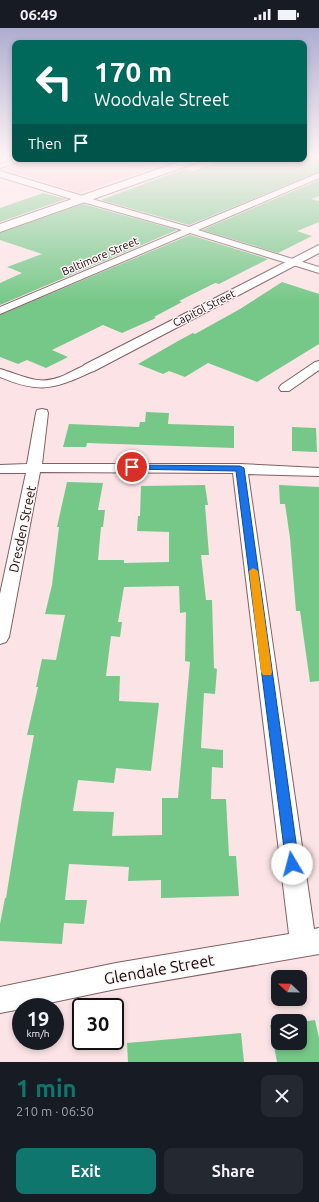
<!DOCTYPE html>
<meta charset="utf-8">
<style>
body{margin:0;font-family:Ubuntu,sans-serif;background:#242831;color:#f1f3f6;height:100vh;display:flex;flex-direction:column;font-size:15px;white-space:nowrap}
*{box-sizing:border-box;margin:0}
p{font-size:13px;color:#9ea1a6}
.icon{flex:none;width:22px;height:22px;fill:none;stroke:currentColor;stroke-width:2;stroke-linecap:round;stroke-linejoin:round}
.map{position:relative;height:1034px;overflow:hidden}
.details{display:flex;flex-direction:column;background:#171b24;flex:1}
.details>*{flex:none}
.top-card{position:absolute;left:12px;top:12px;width:295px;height:122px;border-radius:8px;box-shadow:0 2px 6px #0003;background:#00695c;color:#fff;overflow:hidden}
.needle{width:26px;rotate:292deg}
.buttons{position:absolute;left:271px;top:942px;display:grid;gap:8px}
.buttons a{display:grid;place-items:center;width:36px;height:36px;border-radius:8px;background:#171b24;box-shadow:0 2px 6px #0003;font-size:20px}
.speed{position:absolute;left:12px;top:970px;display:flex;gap:8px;font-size:20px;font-weight:700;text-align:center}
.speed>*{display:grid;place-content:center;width:52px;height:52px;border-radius:50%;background:#171b24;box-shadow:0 2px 6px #0003;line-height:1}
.speed small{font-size:10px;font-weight:400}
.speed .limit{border:2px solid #111;border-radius:6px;background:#fff;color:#111}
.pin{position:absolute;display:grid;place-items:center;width:34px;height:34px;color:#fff;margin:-17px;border:2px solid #fff;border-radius:50%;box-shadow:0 1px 4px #0007}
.me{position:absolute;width:44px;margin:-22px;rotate:352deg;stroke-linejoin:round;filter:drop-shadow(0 0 3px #0008)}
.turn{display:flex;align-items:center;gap:14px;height:84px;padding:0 16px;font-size:18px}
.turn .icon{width:52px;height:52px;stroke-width:2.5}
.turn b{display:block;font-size:28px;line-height:34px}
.then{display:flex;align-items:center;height:38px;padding:0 16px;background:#0003;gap:8px;font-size:15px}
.round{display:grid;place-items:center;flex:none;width:42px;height:42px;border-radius:8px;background:#242831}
.overview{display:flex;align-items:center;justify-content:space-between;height:68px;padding:0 16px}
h1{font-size:24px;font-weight:600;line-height:30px;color:#0f766e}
.primary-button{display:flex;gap:8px;margin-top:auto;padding:8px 16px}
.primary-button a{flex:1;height:46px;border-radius:8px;background:#0f766e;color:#fff;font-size:16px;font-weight:600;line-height:46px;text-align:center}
.primary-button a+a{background:#242831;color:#f1f3f6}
.status{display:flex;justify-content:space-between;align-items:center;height:28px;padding:0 20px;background:#171b24;direction:ltr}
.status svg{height:11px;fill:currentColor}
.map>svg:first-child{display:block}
.green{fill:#f9bfc5}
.building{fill:#76c888;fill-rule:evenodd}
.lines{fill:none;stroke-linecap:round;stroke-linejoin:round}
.minor-casing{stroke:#825f63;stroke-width:2}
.tertiary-casing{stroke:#825f63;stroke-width:2}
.secondary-casing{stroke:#825f63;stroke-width:2}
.minor{fill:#fff;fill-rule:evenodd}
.tertiary{fill:#fff;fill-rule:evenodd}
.secondary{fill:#fff;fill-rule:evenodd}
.route{fill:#1a73e8;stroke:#114b97}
.slow{fill:#f59e0b}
.labels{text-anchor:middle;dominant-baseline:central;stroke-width:3;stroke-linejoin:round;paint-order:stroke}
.far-street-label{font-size:11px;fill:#16090b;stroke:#fef5f6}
.street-label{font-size:13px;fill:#16090b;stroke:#fef5f6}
.near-street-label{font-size:16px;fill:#16090b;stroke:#fef5f6}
</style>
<div class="status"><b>06:49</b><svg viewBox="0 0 49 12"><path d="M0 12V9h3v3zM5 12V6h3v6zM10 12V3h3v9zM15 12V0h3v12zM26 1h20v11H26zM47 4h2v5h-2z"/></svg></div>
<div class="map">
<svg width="319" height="1034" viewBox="0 0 319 1034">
<rect width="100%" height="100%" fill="#fce4e6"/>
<path class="green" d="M 39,131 L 132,131 L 126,133 L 153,140 L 80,165 L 3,141 Z"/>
<path class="building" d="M 309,130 L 319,132 L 319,144 L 189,197 L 101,172 L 184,141 L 193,143 L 218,134 L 218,131 Z
M 319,152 L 319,168 L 311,171 L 319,173 L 319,194 L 297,203 L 312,208 L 278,225 L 202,202 Z
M 43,165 L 66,171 L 0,194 L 0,180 Z
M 83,176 L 177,202 L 0,277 L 0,255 L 22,245 L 7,239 L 42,226 L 0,212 L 0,205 Z
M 190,207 L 268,231 L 219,256 L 215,255 L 179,273 L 182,274 L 154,289 L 156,290 L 122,305 L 103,297 L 52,322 L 68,329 L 46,340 L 27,332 L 18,336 L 0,329 L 0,287 Z
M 282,254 L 319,266 L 319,316 L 257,354 L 208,335 L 185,349 L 169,343 L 163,346 L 138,336 L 178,313 L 193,305 L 195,306 L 240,281 Z
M 146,384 L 169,385 L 168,396 L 234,398 L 234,420 L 87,415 L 86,419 L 63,419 L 69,396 L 139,399 L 140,394 L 145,394 Z
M 292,399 L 316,400 L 317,424 L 292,423 Z
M 67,454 L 103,455 L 98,482 L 105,482 L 103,499 L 101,499 L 98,532 L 124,532 L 124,535 L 169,534 L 169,504 L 137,503 L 138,488 L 140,488 L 141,458 L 205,457 L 208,477 L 205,477 L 209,527 L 201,527 L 206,572 L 212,572 L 214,640 L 217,641 L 215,666 L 204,665 L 201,720 L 223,722 L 223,740 L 212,739 L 211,771 L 226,771 L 229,828 L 236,828 L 239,868 L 161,870 L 161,852 L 128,853 L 129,839 L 69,836 L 65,872 L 87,872 L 84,896 L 64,895 L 62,916 L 0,913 L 0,896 L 5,870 L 6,870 L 22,771 L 34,707 L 27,707 L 38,659 L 36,659 L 42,631 L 56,632 L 65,587 L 45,586 L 52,557 L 59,499 L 57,499 ZM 179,558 L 180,585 L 186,584 L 185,633 L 190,634 L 178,770 L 162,770 L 162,807 L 112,808 L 114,784 L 73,783 L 78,752 L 114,755 L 116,740 L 151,743 L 159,675 L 119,673 L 120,648 L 106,648 L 111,608 L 120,609 L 122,594 L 118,594 L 124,559 Z
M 279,457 L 319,459 L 319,653 L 310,654 L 300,583 L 296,583 L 290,510 L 285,476 L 280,476 Z
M 315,992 L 319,1010 L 319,1034 L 277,1034 L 270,997 L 278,996 L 278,1015 L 300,1015 L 300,994 Z
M 241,1005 L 244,1034 L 128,1034 L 127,1015 Z"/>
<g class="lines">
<g class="minor-casing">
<path id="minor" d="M 16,131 L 28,131 L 0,140 L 0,136 Z
M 319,145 L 319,150 L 198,202 L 319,239 L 319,245 L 190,205 L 0,286 L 0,279 L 182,202 L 79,173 L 79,169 L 85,169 L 189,199 Z
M 319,333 L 319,342 L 289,363 L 281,363 L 279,360 L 281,357 L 315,334 Z
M 89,336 L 93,337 L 95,340 L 93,343 C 55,361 40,366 0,349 L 0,341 C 22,347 38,358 60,349 C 70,345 79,339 89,336 Z
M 42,381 L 47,382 L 48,385 L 42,436 L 240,436 L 319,440 L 319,448 L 248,446 L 314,901 L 319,900 L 319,926 L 116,961 L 30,979 L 21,979 L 21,981 L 0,985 L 0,959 L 116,935 L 289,906 L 233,445 L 40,444 L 9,609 L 6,614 L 0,616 L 0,566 L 26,445 L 0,445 L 0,437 L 27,436 L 36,385 L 37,382 Z"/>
</g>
<g class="tertiary-casing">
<path id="tertiary" d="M 0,143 L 86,169 L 87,171 L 86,173 L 78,173 L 0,149 Z
M 319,217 L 319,225 L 94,343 L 89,344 L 84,343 L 82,340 L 84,337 Z"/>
</g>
<g class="secondary-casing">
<path id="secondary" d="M 187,131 L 202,131 L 201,133 L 0,204 L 0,196 Z"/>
</g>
<use href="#minor" class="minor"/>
<use href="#tertiary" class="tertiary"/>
<use href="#secondary" class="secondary"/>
</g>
<linearGradient id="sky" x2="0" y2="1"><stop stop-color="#adadd1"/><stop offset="0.47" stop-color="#fef3f4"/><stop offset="1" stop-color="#fef3f4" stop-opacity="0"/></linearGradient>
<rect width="319" height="274" fill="url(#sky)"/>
<path class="route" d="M 132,437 L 240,438 L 244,440 L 299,836 L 297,840 L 292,842 L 288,840 L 286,836 L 236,443 L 129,441 L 129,438 Z"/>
<path class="slow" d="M 253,540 L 258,543 L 272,644 L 271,647 L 263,647 L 261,644 L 249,543 Z"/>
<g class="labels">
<g class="far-street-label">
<text transform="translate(100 228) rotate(-23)">Baltimore Street</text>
<text transform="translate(204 280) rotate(-27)">Capitol Street</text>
</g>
<g class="street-label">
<text transform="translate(22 501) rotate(-78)">Dresden Street</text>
</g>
<g class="near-street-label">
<text transform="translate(159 941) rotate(-10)">Glendale Street</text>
</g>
</g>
</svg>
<div class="buttons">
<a><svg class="needle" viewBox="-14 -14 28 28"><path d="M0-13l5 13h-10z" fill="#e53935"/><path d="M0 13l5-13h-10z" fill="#9ea1a6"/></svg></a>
<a><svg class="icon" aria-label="layers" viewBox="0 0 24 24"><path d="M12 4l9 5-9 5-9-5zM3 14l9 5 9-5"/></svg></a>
</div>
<div class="speed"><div>19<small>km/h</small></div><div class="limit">30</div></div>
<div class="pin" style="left:132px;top:439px;background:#d93025"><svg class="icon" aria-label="arrive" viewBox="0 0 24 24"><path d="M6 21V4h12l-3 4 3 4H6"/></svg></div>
<svg class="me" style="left:292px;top:836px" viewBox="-20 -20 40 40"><circle r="19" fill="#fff"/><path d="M0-13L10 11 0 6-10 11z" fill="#1a73e8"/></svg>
<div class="top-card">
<div class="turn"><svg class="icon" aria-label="left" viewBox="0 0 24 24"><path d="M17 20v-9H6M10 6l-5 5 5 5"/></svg><div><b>170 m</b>Woodvale Street</div></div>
<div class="then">Then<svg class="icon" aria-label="arrive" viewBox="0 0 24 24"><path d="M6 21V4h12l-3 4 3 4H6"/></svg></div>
</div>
</div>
<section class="details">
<div class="overview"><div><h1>1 min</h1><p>210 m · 06:50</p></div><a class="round"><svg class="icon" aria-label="close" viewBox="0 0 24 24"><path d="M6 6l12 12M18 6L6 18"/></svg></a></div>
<div class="primary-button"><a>Exit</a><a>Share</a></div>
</section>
